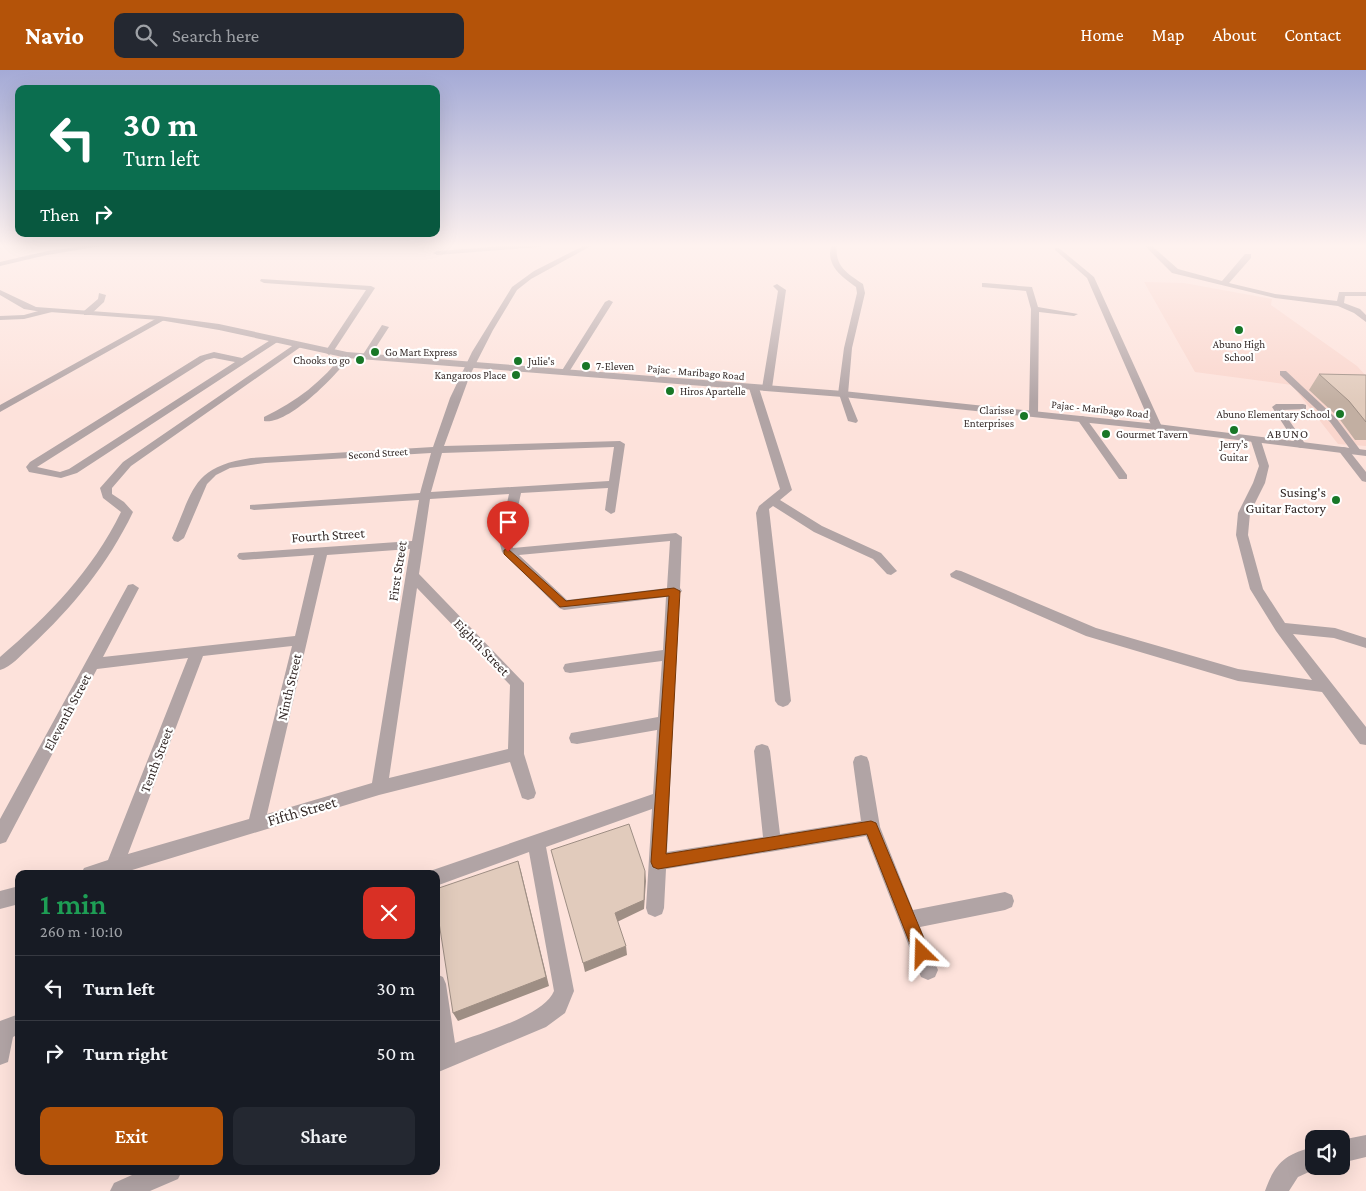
<!DOCTYPE html>
<meta charset="utf-8">
<style>
body{margin:0;font-family:"Crimson Pro",serif;background:#242831;color:#f1f3f6;height:100vh;display:flex;flex-direction:column;font-size:19px;white-space:nowrap}
*{box-sizing:border-box;margin:0}
p{font-size:16px;color:#9ea1a6}
.icon{flex:none;width:28px;height:28px;fill:none;stroke:currentColor;stroke-width:2;stroke-linecap:round;stroke-linejoin:round}
.map{position:relative;flex:1;overflow:hidden}
.details{position:absolute;left:15px;top:800px;width:425px;height:305px;display:flex;flex-direction:column;background:#171b24;border-radius:10px;box-shadow:0 5px 20px #0002}
.details>*{flex:none}
.guide{position:absolute;left:15px;top:15px;width:425px;height:152px;border-radius:10px;box-shadow:0 5px 20px #0002;background:#0b6e4f;color:#fff;overflow:hidden}
.controls{position:absolute;left:1305px;top:1060px;display:grid;gap:10px}
.controls a{display:grid;place-items:center;width:45px;height:45px;border-radius:10px;background:#171b24;box-shadow:0 5px 20px #0002;font-size:25px}
.pin{position:absolute;display:grid;place-items:center;width:42px;height:42px;color:#fff;margin:-51px -21px;border-radius:50% 50% 50% 0;rotate:-45deg;box-shadow:0 0 5px #0007}
.pin .icon{rotate:45deg}
.me{position:absolute;width:55px;margin:-28px;rotate:338deg;stroke-linejoin:round;filter:drop-shadow(0 0 4px #0008)}
.turn{display:flex;align-items:center;gap:18px;height:105px;padding:0 25px;font-size:22px}
.turn .icon{width:65px;height:65px;stroke-width:2.5}
.turn b{display:block;font-size:35px;line-height:42px}
.then{display:flex;align-items:center;height:48px;padding:0 25px;background:#0003;gap:10px;font-size:19px}
.round{display:grid;place-items:center;flex:none;width:52px;height:52px;border-radius:10px;background:#242831}
.head{display:flex;align-items:center;justify-content:space-between;height:85px;padding:0 25px}
h1{font-size:30px;font-weight:600;line-height:38px;color:#1e9e55}
.cta{display:flex;gap:10px;margin-top:auto;padding:10px 25px}
.cta a{flex:1;height:58px;border-radius:10px;background:#b45309;color:#fff;font-size:20px;font-weight:600;line-height:58px;text-align:center}
.cta a+a{background:#242831;color:#f1f3f6}
ul{padding:0;list-style:none}
li{display:flex;align-items:center;gap:15px;height:65px;padding:0 25px;border-top:1px solid #363941}
li div{flex:1}
li b{display:block;font-size:19px}
li em{font-style:normal}
header{display:flex;align-items:center;gap:30px;box-sizing:border-box;height:70px;padding:0 25px;background:#b45309;color:#fff}
header strong{font-size:24px}
nav{display:flex;gap:28px;margin-inline-start:auto;font-size:18px}
.search{width:350px;height:45px;background:#242831;display:flex;align-items:center;gap:12px;box-sizing:border-box;padding:0 18px;border-radius:10px;color:#9ea1a6;font-size:19px}
.map>svg:first-child{display:block}
.built{fill:#fad6cd}
.lines{fill:none;stroke-linecap:round;stroke-linejoin:round}
.service{fill:#b1a4a5;fill-rule:evenodd}
.minor{fill:#b1a4a5;fill-rule:evenodd}
.tertiary{fill:#b1a4a5;fill-rule:evenodd}
.wall{fill:#c2afa2}
.shaded-wall{fill:#9e8e84}
.building{fill:#e1cbbc;stroke:#9e8e84}
.route{fill:#b45309;stroke:#753606}
.poi-dot{fill:#187727;stroke:#fff;stroke-width:2}
.labels{text-anchor:middle;dominant-baseline:central;stroke-width:4.5;stroke-linejoin:round;paint-order:stroke}
.far-poi-label{font-size:11px;fill:#362b29;stroke:#fff;text-anchor:start}
.far-street-label{font-size:11px;fill:#362b29;stroke:#fff}
.far-neighbourhood-label{font-size:12px;letter-spacing:1px;fill:#362b29;stroke:#fff}
.poi-label{font-size:14px;fill:#362b29;stroke:#fff;text-anchor:end}
.street-label{font-size:14px;fill:#362b29;stroke:#fff}
.near-street-label{font-size:16px;fill:#362b29;stroke:#fff}
</style>
<header>
<strong>Navio</strong>
<div class="search"><svg class="icon" aria-label="search" viewBox="0 0 24 24"><circle cx="10" cy="10" r="6"/><path d="M15 15l6 6"/></svg>Search here</div>
<nav><a>Home</a><a>Map</a><a>About</a><a>Contact</a></nav>
</header>
<div class="map">
<svg width="1366" height="1121" viewBox="0 0 1366 1121">
<rect width="100%" height="100%" fill="#fde2db"/>
<path class="built" d="M 1144,212 L 1184,213 L 1272,229 L 1271,235 L 1357,296 L 1366,306 L 1366,376 L 1338,374 L 1292,315 L 1195,302 Z"/>
<g class="lines">
<path class="service" d="M 99,223 L 106,225 L 104,232 L 90,245 L 84,245 L 84,241 L 98,229 Z
M 609,230 L 613,232 L 569,302 L 562,304 L 561,302 L 605,232 Z
M 1280,301 L 1286,301 L 1336,348 L 1361,381 L 1359,383 L 1353,383 L 1330,352 L 1280,305 Z
M 843,321 L 847,324 L 858,351 L 856,353 L 848,351 L 839,324 Z
M 1303,334 L 1306,335 L 1306,339 L 1282,340 L 1306,375 L 1301,378 L 1298,377 L 1272,337 L 1276,334 Z
M 1082,346 L 1085,347 L 1127,405 L 1127,409 L 1119,409 L 1077,349 Z"/>
<path class="minor" d="M 91,175 L 108,175 L 47,185 L 0,196 L 0,192 L 47,181 Z
M 515,175 L 543,175 L 540,177 L 437,185 L 433,183 L 437,181 Z
M 585,175 L 593,175 L 531,209 L 517,220 L 493,260 L 470,305 L 444,376 L 620,371 L 625,374 L 615,442 L 611,444 L 605,440 L 608,418 L 521,423 L 511,470 L 513,478 L 676,463 L 682,467 L 680,518 L 682,521 L 679,524 L 667,782 L 763,767 L 754,681 L 756,676 L 762,674 L 768,676 L 770,681 L 780,764 L 861,751 L 853,692 L 855,687 L 861,685 L 867,687 L 869,692 L 880,757 L 913,840 L 1005,822 L 1012,825 L 1014,831 L 1012,837 L 1005,840 L 920,857 L 938,900 L 935,907 L 928,910 L 921,907 L 866,766 L 666,799 L 664,838 L 662,844 L 655,847 L 648,844 L 646,838 L 652,739 L 546,777 L 574,921 L 565,943 L 546,957 L 436,1003 L 436,904 L 443,907 L 446,914 L 455,973 C 481,963 544,946 554,921 L 529,782 L 436,816 L 436,804 L 428,804 L 430,801 L 653,724 L 657,660 L 577,674 L 571,673 L 569,668 L 571,663 L 577,662 L 658,647 L 662,591 L 570,603 L 565,602 L 563,598 L 565,594 L 570,593 L 663,580 L 666,527 L 564,540 L 559,538 L 502,482 L 499,470 L 509,424 L 430,429 L 419,504 L 524,613 L 524,684 L 536,723 L 534,728 L 528,730 L 522,728 L 510,692 L 379,725 L 119,804 L 81,804 L 84,798 L 108,790 L 188,588 L 97,599 L 6,772 L 0,774 L 0,749 L 128,515 L 133,514 L 139,518 L 103,587 L 295,566 L 314,485 L 243,490 L 239,489 L 237,486 L 239,483 L 412,471 L 419,430 L 254,440 L 250,439 L 250,435 L 420,423 L 431,383 L 265,393 L 230,398 L 216,405 L 207,414 L 184,468 L 178,472 L 174,471 L 172,468 C 194,419 192,397 251,388 L 433,377 L 450,328 L 472,282 L 512,217 L 534,201 ZM 614,377 L 609,411 L 431,422 L 442,383 ZM 670,471 L 667,518 L 567,530 L 519,485 ZM 410,479 L 372,713 L 267,744 L 327,485 ZM 417,518 L 510,615 L 508,679 L 389,708 ZM 292,576 L 249,749 L 128,784 L 203,586 Z
M 831,175 L 837,175 C 834,196 848,204 863,214 L 865,223 L 852,278 L 848,324 L 843,327 L 838,324 L 844,278 L 857,223 L 856,217 C 841,206 826,196 831,175 Z
M 1144,175 L 1151,175 L 1178,199 L 1222,211 L 1245,184 L 1251,184 L 1251,188 L 1229,213 L 1275,224 L 1337,231 L 1339,222 L 1366,222 L 1366,226 L 1345,226 L 1344,233 L 1360,239 L 1366,245 L 1366,252 L 1354,243 L 1338,236 L 1275,228 L 1172,203 Z
M 1055,178 L 1059,178 L 1094,207 L 1162,357 L 1161,359 L 1153,359 L 1152,357 L 1087,208 L 1055,180 Z
M 261,209 L 371,216 L 375,218 L 333,282 L 329,285 L 325,282 L 366,220 L 264,213 L 260,211 Z
M 985,213 L 1032,217 L 1038,237 L 1078,244 L 1074,246 L 1039,242 L 1038,346 L 1029,344 L 1031,239 L 1026,221 L 982,217 L 982,213 Z
M 777,214 L 786,220 L 772,318 L 767,321 L 762,318 L 778,221 L 773,216 Z
M 49,238 L 53,240 L 52,242 L 24,249 L 0,250 L 0,246 L 24,245 Z
M 159,247 L 166,249 L 0,342 L 0,335 Z
M 382,255 L 389,257 L 369,288 L 363,288 L 362,286 Z
M 272,269 L 279,271 L 77,403 L 61,408 L 29,402 L 26,397 L 30,392 L 200,286 L 214,282 L 242,288 ZM 214,288 L 235,292 L 69,399 L 60,402 L 37,397 L 206,290 Z
M 295,274 L 302,276 L 131,396 L 112,418 L 112,424 L 124,432 L 133,442 C 108,494 73,537 30,577 C 21,585 11,597 0,600 L 0,587 C 49,545 92,501 121,442 L 103,428 L 100,418 L 123,392 Z
M 344,283 L 351,285 C 339,303 288,356 264,351 L 264,347 C 296,332 323,311 344,283 Z
M 754,315 L 759,318 L 792,420 L 780,430 L 822,456 L 881,483 L 897,501 L 891,505 L 887,504 L 873,489 L 814,462 L 773,436 L 769,439 L 791,631 L 788,635 L 783,637 L 778,635 L 775,631 L 756,443 L 759,436 L 780,419 L 749,318 Z
M 1256,368 L 1261,371 L 1269,396 L 1265,413 L 1250,443 L 1248,465 L 1263,519 L 1285,553 L 1335,558 L 1366,568 L 1366,578 L 1334,568 L 1293,564 L 1366,657 L 1366,675 L 1360,674 L 1322,622 L 1238,611 L 1086,566 L 951,507 L 950,504 L 956,500 L 961,501 L 1096,558 L 1238,599 L 1312,610 L 1276,561 L 1250,519 L 1236,465 L 1238,443 L 1253,413 L 1259,396 L 1251,371 Z
M 1343,377 L 1347,378 L 1366,402 L 1366,412 L 1362,411 L 1338,380 Z
M 19,816 L 19,834 L 0,839 L 0,821 Z
M 19,944 L 19,964 L 13,967 L 8,992 L 0,995 L 0,951 Z
M 1366,1065 L 1366,1087 L 1341,1093 L 1341,1070 Z
M 1314,1077 L 1314,1096 L 1322,1096 L 1298,1107 L 1289,1121 L 1265,1121 C 1275,1093 1285,1084 1314,1077 Z
M 141,1101 L 182,1101 L 178,1109 L 150,1121 L 110,1121 L 114,1113 Z"/>
<path class="tertiary" d="M 0,220 L 36,237 L 159,246 L 219,254 L 347,282 L 843,321 L 1157,354 L 1366,380 L 1366,386 L 1157,360 L 843,327 L 347,288 L 219,260 L 159,250 L 36,241 L 24,239 L 0,225 Z"/>
</g>
<path class="wall" d="M 1319,304 L 1366,305 L 1366,370 L 1355,370 L 1338,347 L 1309,320 Z"/>
<path class="shaded-wall" d="M 518,791 L 521,801 L 549,916 L 458,951 L 453,943 Z
M 645,801 L 646,811 L 644,839 L 617,852 L 615,843 Z
M 626,876 L 627,885 L 585,902 L 583,893 Z"/>
<path class="building" d="M 1319,304 L 1366,305 L 1366,352 L 1349,331 Z
M 629,754 L 645,801 L 644,830 L 615,843 L 626,876 L 583,893 L 551,780 Z
M 518,791 L 546,907 L 453,943 L 436,833 L 436,819 Z"/>
<linearGradient id="sky" x2="0" y2="1"><stop stop-color="#a4aad6"/><stop offset="0.53" stop-color="#fef2ef"/><stop offset="1" stop-color="#fef2ef" stop-opacity="0"/></linearGradient>
<rect width="1366" height="332" fill="url(#sky)"/>
<path class="route" d="M 508,479 L 566,531 L 674,518 L 680,521 L 666,784 L 871,751 L 876,753 L 930,883 L 927,889 L 922,891 L 916,889 L 867,764 L 658,799 L 653,797 L 651,792 L 669,526 L 560,537 L 504,484 L 504,480 Z"/>
<g class="poi-dot">
<circle cx="1239" cy="260" r="5"/>
<circle cx="375" cy="282" r="5"/>
<circle cx="360" cy="290" r="5"/>
<circle cx="518" cy="291" r="5"/>
<circle cx="586" cy="296" r="5"/>
<circle cx="516" cy="305" r="5"/>
<circle cx="670" cy="321" r="5"/>
<circle cx="1340" cy="344" r="5"/>
<circle cx="1024" cy="346" r="5"/>
<circle cx="1234" cy="360" r="5"/>
<circle cx="1106" cy="364" r="5"/>
<circle cx="1336" cy="430" r="5"/>
</g>
<g class="labels">
<g class="far-poi-label">
<text x="1239" y="274" text-anchor="middle">Abuno High<tspan x="1239" dy="13">School</tspan></text>
<text x="385" y="282">Go Mart Express</text>
<text x="350" y="290" text-anchor="end">Chooks to go</text>
<text x="528" y="291">Julie's</text>
<text x="596" y="296">7-Eleven</text>
<text x="506" y="305" text-anchor="end">Kangaroos Place</text>
<text x="680" y="321">Hiros Apartelle</text>
<text x="1014" y="340" text-anchor="end">Clarisse<tspan x="1014" dy="13">Enterprises</tspan></text>
<text x="1330" y="344" text-anchor="end">Abuno Elementary School</text>
<text x="1116" y="364">Gourmet Tavern</text>
<text x="1234" y="374" text-anchor="middle">Jerry's<tspan x="1234" dy="13">Guitar</tspan></text>
</g>
<g class="far-street-label">
<text transform="translate(696 302) rotate(5)">Pajac - Maribago Road</text>
<text transform="translate(1100 339) rotate(6)">Pajac - Maribago Road</text>
<text transform="translate(378 383) rotate(-4)">Second Street</text>
</g>
<g class="far-neighbourhood-label">
<text x="1288" y="364">ABUNO</text>
</g>
<g class="poi-label">
<text x="1326" y="422">Susing's<tspan x="1326" dy="16">Guitar Factory</tspan></text>
</g>
<g class="street-label">
<text transform="translate(328 465) rotate(-4)">Fourth Street</text>
<text transform="translate(397 501) rotate(-81)">First Street</text>
<text transform="translate(482 577) rotate(46)">Eighth Street</text>
<text transform="translate(289 617) rotate(-77)">Ninth Street</text>
<text transform="translate(67 642) rotate(-62)">Eleventh Street</text>
<text transform="translate(156 690) rotate(-69)">Tenth Street</text>
</g>
<g class="near-street-label">
<text transform="translate(302 741) rotate(-16)">Fifth Street</text>
</g>
</g>
</svg>
<div class="controls">
<a><svg class="icon" aria-label="sound" viewBox="0 0 24 24"><path d="M4 9h4l5-4v14l-5-4H4zM17 9q2 3 0 6"/></svg></a>
</div>
<div class="pin" style="left:508px;top:482px;background:#d93025"><svg class="icon" aria-label="arrive" viewBox="0 0 24 24"><path d="M6 21V4h12l-3 4 3 4H6"/></svg></div>
<svg class="me" style="left:922px;top:883px" viewBox="-20 -20 40 40"><path d="M0-17L14 15 0 8-14 15z" fill="#b45309" stroke="#fff" stroke-width="4"/></svg>
<div class="guide">
<div class="turn"><svg class="icon" aria-label="left" viewBox="0 0 24 24"><path d="M17 20v-9H6M10 6l-5 5 5 5"/></svg><div><b>30 m</b>Turn left</div></div>
<div class="then">Then<svg class="icon" aria-label="right" viewBox="0 0 24 24"><path d="M7 20v-9h11M14 6l5 5-5 5"/></svg></div>
</div>
<section class="details">
<div class="head"><div><h1>1 min</h1><p>260 m · 10:10</p></div><a class="round" style="background:#d93025;color:#fff"><svg class="icon" aria-label="close" viewBox="0 0 24 24"><path d="M6 6l12 12M18 6L6 18"/></svg></a></div>
<ul>
<li><svg class="icon" aria-label="left" viewBox="0 0 24 24"><path d="M17 20v-9H6M10 6l-5 5 5 5"/></svg><div><b>Turn left</b></div><em>30 m</em></li>
<li><svg class="icon" aria-label="right" viewBox="0 0 24 24"><path d="M7 20v-9h11M14 6l5 5-5 5"/></svg><div><b>Turn right</b></div><em>50 m</em></li>
</ul>
<div class="cta"><a>Exit</a><a>Share</a></div>
</section>
</div>
